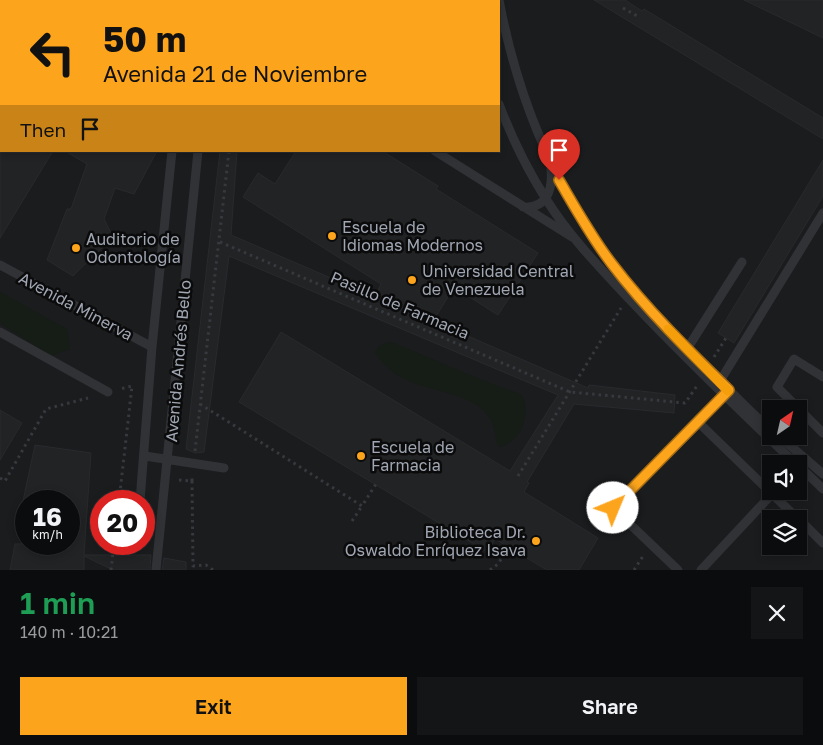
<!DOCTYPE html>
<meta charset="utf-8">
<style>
body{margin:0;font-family:"Golos Text",sans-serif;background:#141516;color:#f1f3f6;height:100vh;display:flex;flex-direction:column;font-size:19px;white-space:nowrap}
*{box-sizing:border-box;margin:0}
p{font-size:16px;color:#9a9b9d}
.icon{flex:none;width:28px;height:28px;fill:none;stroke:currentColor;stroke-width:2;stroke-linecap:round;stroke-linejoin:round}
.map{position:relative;height:570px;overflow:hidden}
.panel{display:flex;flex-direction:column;background:#0b0c0d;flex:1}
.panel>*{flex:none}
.guide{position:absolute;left:0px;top:0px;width:500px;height:152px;box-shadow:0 2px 8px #0003,0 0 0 1px #2b2c2e;background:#fca41c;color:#111;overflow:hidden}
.needle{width:32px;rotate:34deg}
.fabs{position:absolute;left:762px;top:400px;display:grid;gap:10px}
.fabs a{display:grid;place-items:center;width:45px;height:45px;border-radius:0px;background:#0b0c0d;box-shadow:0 2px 8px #0003,0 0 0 1px #2b2c2e;font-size:25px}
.speed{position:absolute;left:15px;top:490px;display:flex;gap:10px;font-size:25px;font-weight:700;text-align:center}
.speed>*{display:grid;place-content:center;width:65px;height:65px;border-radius:50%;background:#0b0c0d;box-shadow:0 2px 8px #0003,0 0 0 1px #2b2c2e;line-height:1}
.speed small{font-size:12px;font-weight:400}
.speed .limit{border:8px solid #d22;background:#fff;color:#111}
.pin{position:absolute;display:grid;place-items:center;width:42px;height:42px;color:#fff;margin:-51px -21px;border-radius:50% 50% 50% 0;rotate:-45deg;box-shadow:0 0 5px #0007}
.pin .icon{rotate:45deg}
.me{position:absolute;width:55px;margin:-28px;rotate:45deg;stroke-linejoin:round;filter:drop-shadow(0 0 4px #0008)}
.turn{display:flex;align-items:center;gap:18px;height:105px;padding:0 20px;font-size:22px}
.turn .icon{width:65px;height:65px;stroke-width:2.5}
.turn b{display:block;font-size:35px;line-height:42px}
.then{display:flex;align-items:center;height:48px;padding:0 20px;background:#0003;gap:10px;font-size:19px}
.round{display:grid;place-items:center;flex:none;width:52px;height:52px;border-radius:0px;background:#141516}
.overview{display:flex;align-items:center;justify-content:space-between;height:85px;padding:0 20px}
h1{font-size:30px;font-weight:600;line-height:38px;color:#1e9e55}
.primary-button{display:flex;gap:10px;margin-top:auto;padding:10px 20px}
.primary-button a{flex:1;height:58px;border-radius:0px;background:#fca41c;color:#111;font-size:20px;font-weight:600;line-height:58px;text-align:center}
.primary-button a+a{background:#141516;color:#f1f3f6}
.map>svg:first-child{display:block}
.built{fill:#1b1c1e;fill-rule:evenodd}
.green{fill:#161c16}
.building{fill:#222325;stroke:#292a2d}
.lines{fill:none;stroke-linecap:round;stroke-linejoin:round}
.path{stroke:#36393d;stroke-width:3;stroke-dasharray:2.5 4;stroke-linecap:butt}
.lane{stroke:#303236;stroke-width:9}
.route-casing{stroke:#a46b12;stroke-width:12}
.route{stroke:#fca41c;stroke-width:9}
.slow{stroke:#f59e0b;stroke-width:9}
.poi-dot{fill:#fca41c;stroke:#0b0b0c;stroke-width:2}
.labels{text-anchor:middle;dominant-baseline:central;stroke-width:5;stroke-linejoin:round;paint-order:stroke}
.poi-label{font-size:16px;fill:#a0a7b3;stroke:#0b0b0c;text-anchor:start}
.street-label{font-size:16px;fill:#a0a7b3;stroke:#0b0b0c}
</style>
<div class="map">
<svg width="823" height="570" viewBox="0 0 823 570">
<rect width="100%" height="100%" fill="#0f1011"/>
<path class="built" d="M 0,0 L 823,0 L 823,570 L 0,570 ZM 1,1 L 499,1 L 499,151 L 1,151 ZM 771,409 L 799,409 L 799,436 L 771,436 ZM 771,464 L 799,464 L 799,491 L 771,491 ZM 26,501 L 69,501 L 69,544 L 26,544 ZM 101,501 L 144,501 L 144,544 L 101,544 ZM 771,519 L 799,519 L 799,546 L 771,546 Z"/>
<path class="green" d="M 0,292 L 67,329 L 70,349 L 51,356 L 0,323 Z
M 390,342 C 434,358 475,380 521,394 C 533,412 520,443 499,447 C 493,437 496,428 490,418 C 466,382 402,399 375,352 L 379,346 Z"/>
<path class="building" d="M 594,0 L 625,0 L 642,11 L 644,9 L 823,118 L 823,139 Z
M 744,0 L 823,0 L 823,38 Z
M 0,151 L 53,151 L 0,238 Z
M 65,151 L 157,151 L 134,194 L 115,188 L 104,219 L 113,237 L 73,276 L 47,260 L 67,209 L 71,209 L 87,164 Z
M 220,151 L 237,151 L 231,235 L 375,297 L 381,284 L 243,197 L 258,173 L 275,184 L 296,151 L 382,151 L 438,186 L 436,189 L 538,253 L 498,315 L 454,287 L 433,321 L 588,388 L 589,385 L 675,395 L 674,413 L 574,404 L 527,482 L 529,483 L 524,492 L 598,538 L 579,570 L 547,570 L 495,539 L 487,552 L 239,402 L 281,332 L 510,471 L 558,395 L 229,256 L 204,452 L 195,453 L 186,449 Z
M 823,160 L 823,196 L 734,343 L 718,333 Z
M 0,410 L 22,423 L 0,460 Z
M 35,445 L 91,453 L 84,555 L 151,555 L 150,570 L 113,570 L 84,556 L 84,570 L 10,570 L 15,544 L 69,544 L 69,501 L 23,501 Z
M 164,558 L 186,562 L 186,570 L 162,570 Z"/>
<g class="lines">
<path class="path" d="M 231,1 L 231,0
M 623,8 L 639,17
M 220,242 L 570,392 L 685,403 L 697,386
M 714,357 L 726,338
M 200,404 L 362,506 L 376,484
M 195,451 L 229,151
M 518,476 L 621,308
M 0,478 L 5,481 L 46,409 L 88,398
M 179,480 L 192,481 L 192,477
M 192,481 L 193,566 L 206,565 L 213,570
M 119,501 L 132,386 L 120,389
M 352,521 L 362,506
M 111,570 L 114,544
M 490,570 L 498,564 L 509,547
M 634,570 L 643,556"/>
<path class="lane" d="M 198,0 L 200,1
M 475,0 L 475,1
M 499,0 C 528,154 595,262 708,369 C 729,389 749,411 771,430
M 37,1 L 38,0
M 188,1 L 188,0
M 212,1 L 213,0
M 0,64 L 1,62
M 499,104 C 511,136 527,169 546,199 C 569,236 601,269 631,301 C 684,357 740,411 796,464
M 435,151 L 572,237
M 523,207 C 547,209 553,189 551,169
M 0,265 L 152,347
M 0,332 L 108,392
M 687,349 L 742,262
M 720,381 L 823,213
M 727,392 L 699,423 L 798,519
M 799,409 L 777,387 L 794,359 L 823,377
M 799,409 L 823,433
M 779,436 L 823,474
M 145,456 L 224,468
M 799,466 L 823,489
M 140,501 L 152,347 L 172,151
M 799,519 L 823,543
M 156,570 L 198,151
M 678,570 L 613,508 L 699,423
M 701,570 L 772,494"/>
</g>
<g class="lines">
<g class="route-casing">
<path id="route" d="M 559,180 C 576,209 592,238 612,264 C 647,310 688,350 729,390 L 613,508"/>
</g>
<use href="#route" class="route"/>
<path class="slow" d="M 668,329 L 728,391"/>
</g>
<g class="poi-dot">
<circle cx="332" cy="236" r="5"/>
<circle cx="76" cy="248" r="5"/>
<circle cx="412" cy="280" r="5"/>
<circle cx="361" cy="456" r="5"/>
<circle cx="536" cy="541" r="5"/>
</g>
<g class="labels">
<g class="poi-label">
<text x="342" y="227">Escuela de<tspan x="342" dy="18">Idiomas Modernos</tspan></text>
<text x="86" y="239">Auditorio de<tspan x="86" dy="18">Odontología</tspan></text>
<text x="422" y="271">Universidad Central<tspan x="422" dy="18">de Venezuela</tspan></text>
<text x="371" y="447">Escuela de<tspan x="371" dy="18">Farmacia</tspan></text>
<text x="526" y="532" text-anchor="end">Biblioteca Dr.<tspan x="526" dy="18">Oswaldo Enríquez Isava</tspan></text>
</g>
<g class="street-label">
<text transform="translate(400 305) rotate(23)">Pasillo de Farmacia</text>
<text transform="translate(76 306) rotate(28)">Avenida Minerva</text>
<text transform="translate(178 361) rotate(-85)">Avenida Andrés Bello</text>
</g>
</g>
</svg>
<div class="fabs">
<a><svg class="needle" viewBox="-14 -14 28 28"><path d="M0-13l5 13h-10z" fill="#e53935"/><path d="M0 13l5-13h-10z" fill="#9a9b9d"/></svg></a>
<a><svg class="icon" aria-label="sound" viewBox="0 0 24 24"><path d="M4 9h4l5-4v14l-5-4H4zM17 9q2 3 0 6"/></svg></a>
<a><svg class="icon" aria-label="layers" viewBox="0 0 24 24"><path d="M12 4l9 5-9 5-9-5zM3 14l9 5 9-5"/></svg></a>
</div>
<div class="speed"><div>16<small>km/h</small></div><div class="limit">20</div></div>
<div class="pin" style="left:559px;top:180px;background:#d93025"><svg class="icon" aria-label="arrive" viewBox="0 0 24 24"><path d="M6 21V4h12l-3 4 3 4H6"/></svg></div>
<svg class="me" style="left:613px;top:508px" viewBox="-20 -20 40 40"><circle r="19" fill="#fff"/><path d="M0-13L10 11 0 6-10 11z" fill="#fca41c"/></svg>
<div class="guide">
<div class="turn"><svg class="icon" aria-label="left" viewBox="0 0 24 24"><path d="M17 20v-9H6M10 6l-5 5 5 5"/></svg><div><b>50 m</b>Avenida 21 de Noviembre</div></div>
<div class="then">Then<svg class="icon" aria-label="arrive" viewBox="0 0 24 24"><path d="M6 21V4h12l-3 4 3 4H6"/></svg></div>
</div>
</div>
<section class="panel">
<div class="overview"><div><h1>1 min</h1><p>140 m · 10:21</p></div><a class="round"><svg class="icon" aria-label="close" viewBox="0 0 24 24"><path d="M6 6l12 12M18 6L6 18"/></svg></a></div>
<div class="primary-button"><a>Exit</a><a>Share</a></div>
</section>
